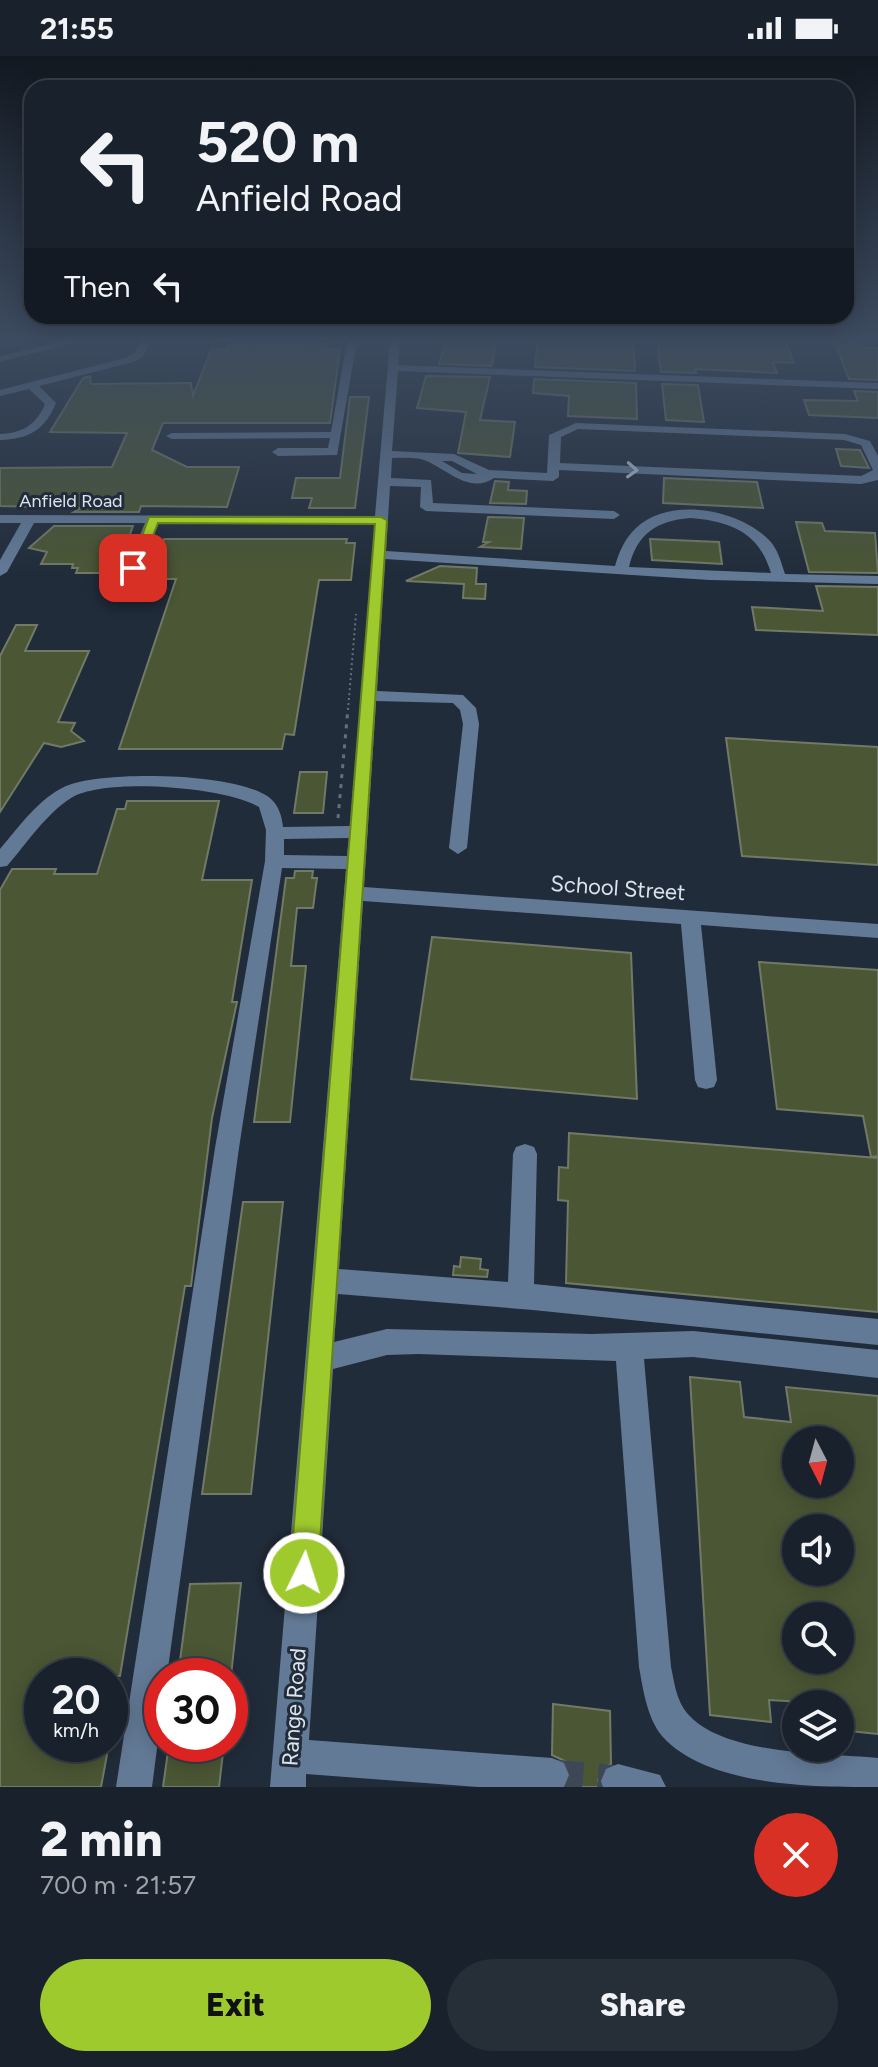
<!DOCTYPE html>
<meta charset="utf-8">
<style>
body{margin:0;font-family:Figtree,sans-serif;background:#262e38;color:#f1f3f6;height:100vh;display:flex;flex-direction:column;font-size:30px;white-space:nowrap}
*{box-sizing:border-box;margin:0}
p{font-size:26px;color:#9fa3a9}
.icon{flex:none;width:44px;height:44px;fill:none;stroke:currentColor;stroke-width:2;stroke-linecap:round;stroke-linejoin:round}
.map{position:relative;height:1731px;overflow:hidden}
.drawer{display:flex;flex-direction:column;background:#19212c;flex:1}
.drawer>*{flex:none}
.banner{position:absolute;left:24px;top:24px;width:830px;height:244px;border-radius:24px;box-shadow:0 4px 20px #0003,0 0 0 2px #373e48;background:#19212c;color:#f1f3f6;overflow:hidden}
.needle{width:52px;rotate:174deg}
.controls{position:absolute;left:782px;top:1370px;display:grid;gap:16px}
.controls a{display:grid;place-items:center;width:72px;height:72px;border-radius:50%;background:#19212c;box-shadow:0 4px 20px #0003,0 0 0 2px #373e48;font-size:40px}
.speed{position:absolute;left:24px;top:1602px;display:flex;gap:16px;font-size:40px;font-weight:700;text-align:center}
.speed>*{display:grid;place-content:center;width:104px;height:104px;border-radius:50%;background:#19212c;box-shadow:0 4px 20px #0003,0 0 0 2px #373e48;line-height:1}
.speed small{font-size:20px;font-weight:400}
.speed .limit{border:12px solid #d22;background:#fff;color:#111}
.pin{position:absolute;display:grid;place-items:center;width:68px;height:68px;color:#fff;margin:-34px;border-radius:16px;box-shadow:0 4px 12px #0006}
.me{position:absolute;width:88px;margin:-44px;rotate:4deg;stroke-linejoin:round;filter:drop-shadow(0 0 6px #0008)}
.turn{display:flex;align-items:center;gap:28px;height:168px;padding:0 40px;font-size:36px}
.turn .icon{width:104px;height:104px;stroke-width:2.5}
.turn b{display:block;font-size:56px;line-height:68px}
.then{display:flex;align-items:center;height:76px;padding:0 40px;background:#0003;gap:16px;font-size:30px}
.round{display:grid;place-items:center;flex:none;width:84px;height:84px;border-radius:42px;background:#262e38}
.head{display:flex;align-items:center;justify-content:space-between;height:136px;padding:0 40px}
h1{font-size:48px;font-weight:800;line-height:60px}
.primary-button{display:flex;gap:16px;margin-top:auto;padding:16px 40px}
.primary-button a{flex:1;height:92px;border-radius:48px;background:#9fca2d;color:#111;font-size:32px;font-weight:800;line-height:92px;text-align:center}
.primary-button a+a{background:#262e38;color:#f1f3f6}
.status{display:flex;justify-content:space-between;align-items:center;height:56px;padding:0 40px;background:#19212c;direction:ltr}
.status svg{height:22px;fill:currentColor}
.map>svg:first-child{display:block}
.building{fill:#4a5634;stroke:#727966;stroke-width:2;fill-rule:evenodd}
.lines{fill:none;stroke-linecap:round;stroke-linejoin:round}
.minor-tunnel{stroke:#3d4755;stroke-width:31;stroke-dasharray:31 15;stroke-linecap:butt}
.path-far1{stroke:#656f7c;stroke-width:2;stroke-dasharray:2 3;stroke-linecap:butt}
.path{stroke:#656f7c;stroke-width:3;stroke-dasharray:4 6;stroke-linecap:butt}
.minor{fill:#637a96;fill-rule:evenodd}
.oneway{stroke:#bdc9d6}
.route{fill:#9fca2d;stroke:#67831d;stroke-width:2}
.labels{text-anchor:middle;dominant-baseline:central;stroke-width:6;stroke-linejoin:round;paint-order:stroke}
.far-street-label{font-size:18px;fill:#dbe3ec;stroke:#212c3a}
.street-label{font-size:22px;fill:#dbe3ec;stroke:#212c3a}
</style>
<div class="status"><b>21:55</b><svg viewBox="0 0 49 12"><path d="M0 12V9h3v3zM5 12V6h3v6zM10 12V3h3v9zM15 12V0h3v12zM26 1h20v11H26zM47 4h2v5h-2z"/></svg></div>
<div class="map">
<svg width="878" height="1731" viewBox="0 0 878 1731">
<rect width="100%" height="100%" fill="#212c3a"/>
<path class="building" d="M 447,279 L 497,279 L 492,310 L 439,308 Z
M 538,279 L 633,279 L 635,315 L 535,311 Z
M 704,279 L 784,279 L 794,307 L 773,306 L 777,317 L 695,313 L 696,317 L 661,316 L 657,284 L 706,286 Z
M 857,279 L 863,292 L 878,292 L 878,324 L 849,323 L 832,280 Z
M 327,288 L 325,294 L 340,294 L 330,367 L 163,367 L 152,394 L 187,411 L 239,411 L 227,451 L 141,450 L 139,456 L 74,456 L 81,452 L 0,450 L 0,412 L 112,411 L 127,377 L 50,376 L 83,322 L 90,320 L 91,328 L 191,327 L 193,340 L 211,294 L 226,294 L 227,289 Z
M 426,320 L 490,321 L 480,364 L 515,366 L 510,401 L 458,397 L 466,356 L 417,352 Z
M 534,323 L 636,327 L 637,363 L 568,360 L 569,340 L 533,337 Z
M 662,328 L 698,329 L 704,366 L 666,364 Z
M 854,335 L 878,336 L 878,362 L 809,359 L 804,344 L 858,345 Z
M 350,341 L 369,341 L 355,452 L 309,452 L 312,442 L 292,442 L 296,422 L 340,422 Z
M 836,393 L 860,394 L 869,412 L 841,410 Z
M 664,422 L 757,426 L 763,452 L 663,447 Z
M 495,425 L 509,426 L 508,434 L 527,435 L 526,448 L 490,447 Z
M 488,461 L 524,462 L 521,493 L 480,491 L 489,486 L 483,486 Z
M 796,466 L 822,467 L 825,475 L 875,477 L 878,517 L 809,516 Z
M 54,470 L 133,470 L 127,486 L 134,486 L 123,512 L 109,512 L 106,517 L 76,517 L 78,512 L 72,512 L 73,508 L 41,508 L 47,496 L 29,492 Z
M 164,483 L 347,483 L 346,487 L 355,487 L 351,524 L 319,524 L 294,679 L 285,678 L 282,693 L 119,693 L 176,523 L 139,523 L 154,486 L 163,486 Z
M 650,483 L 719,486 L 722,508 L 652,504 Z
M 440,510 L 477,512 L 476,528 L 486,528 L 485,543 L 463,542 L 464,528 L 406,525 Z
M 816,530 L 878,531 L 878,579 L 756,574 L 752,551 L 823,555 Z
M 16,569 L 37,569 L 25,595 L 89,595 L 58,666 L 75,667 L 71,675 L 84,685 L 61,691 L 44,687 L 0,756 L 0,600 Z
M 726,682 L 878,691 L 878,809 L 742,800 Z
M 300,716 L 327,716 L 323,757 L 294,757 Z
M 127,745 L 219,745 L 202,824 L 252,824 L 232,946 L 237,946 L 212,1062 L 191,1230 L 185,1230 L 120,1620 L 42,1620 L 42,1688 L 109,1688 L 101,1731 L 0,1731 L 0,834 L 12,813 L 56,813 L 54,818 L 97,818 L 117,753 L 125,753 Z
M 295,815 L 313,815 L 312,822 L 317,822 L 313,852 L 297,852 L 291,910 L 306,910 L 290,1066 L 254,1066 L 286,822 L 294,822 Z
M 432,881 L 631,897 L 637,1043 L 411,1023 Z
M 759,906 L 878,914 L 878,1100 L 871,1101 L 863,1060 L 777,1053 Z
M 569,1077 L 878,1102 L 878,1256 L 566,1227 L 568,1145 L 558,1144 L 559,1111 L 568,1112 Z
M 243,1146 L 283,1146 L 251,1438 L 202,1438 Z
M 461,1201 L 481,1203 L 480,1213 L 488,1214 L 487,1221 L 453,1219 L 454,1210 L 460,1211 Z
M 690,1321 L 740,1326 L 744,1361 L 791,1366 L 786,1331 L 878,1340 L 878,1678 L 840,1674 L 840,1648 L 769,1644 L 771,1666 L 710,1659 ZM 796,1384 L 840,1384 L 840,1428 L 796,1428 ZM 796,1472 L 840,1472 L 840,1516 L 796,1516 ZM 796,1560 L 840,1560 L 840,1604 L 796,1604 Z
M 241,1527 L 231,1620 L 178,1620 L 190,1528 Z
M 553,1648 L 610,1655 L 611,1708 L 603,1712 L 598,1724 L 600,1731 L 567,1731 L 572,1718 L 567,1706 L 552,1699 Z
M 169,1688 L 224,1688 L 219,1731 L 163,1731 Z"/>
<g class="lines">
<path class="minor-tunnel" d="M 552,1719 L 618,1725"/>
<path class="path-far1" d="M 348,654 L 356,558"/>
<path class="path" d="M 338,762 L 348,652"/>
<path class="minor" d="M 88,279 L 104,279 L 0,306 L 0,300 Z
M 144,279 L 154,279 L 143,301 L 133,306 L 39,330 L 56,347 C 45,374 29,383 0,384 L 0,378 C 23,377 36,369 45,348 L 29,333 L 0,340 L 0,334 L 125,302 L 135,297 Z
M 400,279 L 398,309 L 878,327 L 878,333 L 398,315 L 392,395 L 454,398 L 489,414 L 547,417 L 549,379 L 576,367 L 845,378 L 870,385 L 878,400 L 878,424 L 861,428 L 559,414 L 559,421 L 553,425 L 494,422 C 469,439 446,412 424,404 C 415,401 402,402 392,402 L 391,422 L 431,424 L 433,447 L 614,455 L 620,459 L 614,463 L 426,455 L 420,451 L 421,431 L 390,430 L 386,495 L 615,510 C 619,496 625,482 636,472 C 669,440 739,453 769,484 C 778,493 781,506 785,518 L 878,520 L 878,528 L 710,524 L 385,503 L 377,635 L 463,639 L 476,652 L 479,668 L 467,792 L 458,798 L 449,792 L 463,668 L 460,654 L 453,647 L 376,645 L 364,831 L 878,868 L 878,882 L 701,869 L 717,1024 L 714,1031 L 706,1033 L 698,1031 L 695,1024 L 681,868 L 363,845 L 339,1213 L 508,1226 L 513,1098 L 516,1091 L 525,1088 L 534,1091 L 537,1098 L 534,1228 L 878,1263 L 878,1289 L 533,1254 L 338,1238 L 334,1286 L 387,1273 L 592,1278 L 693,1275 L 878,1294 L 878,1322 L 693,1301 L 644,1303 L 671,1611 C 674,1625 676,1641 684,1653 C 716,1700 826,1697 878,1702 L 878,1731 C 815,1731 707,1731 662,1680 C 647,1662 643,1633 639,1611 L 616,1305 L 419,1298 L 387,1299 L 333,1313 L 309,1684 L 552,1702 L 564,1707 L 569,1719 L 564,1731 L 478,1731 L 306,1718 L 306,1731 L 270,1731 L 346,813 L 282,812 L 239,1092 L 167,1620 L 162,1620 L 162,1654 L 152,1731 L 116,1731 L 215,1092 L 265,805 L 266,774 L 259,751 C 225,731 105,721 71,742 C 45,759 27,787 7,810 L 0,811 L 0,793 C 19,771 39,742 66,730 C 102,714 242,716 271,743 C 279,750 282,761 283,771 L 350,770 L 375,468 L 158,467 L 140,512 L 133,516 L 126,512 L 145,467 L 34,467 L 7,516 L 0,520 L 0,504 L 21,467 L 0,467 L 0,459 L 375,460 L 390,285 L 357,285 L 337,399 L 278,400 L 272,396 L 278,392 L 328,392 L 330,382 L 172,383 L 166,380 L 172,377 L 331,376 L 347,285 L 213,286 L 210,281 ZM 578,373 L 844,384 L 861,389 L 873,414 L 861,420 L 560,407 L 561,381 ZM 442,405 L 452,405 L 477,418 L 462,417 ZM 690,462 C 730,465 759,476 771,517 L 629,511 C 637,478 656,465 690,462 ZM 349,782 L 347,800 L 284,799 L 284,783 Z
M 618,1708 L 660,1719 L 666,1731 L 603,1731 L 601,1725 L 606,1713 Z"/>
</g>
<defs><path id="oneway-chevron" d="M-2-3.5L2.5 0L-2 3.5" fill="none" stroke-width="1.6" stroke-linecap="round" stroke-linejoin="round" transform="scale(2)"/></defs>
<use class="oneway" href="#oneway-chevron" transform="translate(632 414) rotate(3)"/>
<linearGradient id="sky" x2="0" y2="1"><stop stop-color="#121820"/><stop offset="0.54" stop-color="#3d4b60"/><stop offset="1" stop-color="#3d4b60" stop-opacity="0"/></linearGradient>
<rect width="878" height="521" fill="url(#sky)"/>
<path class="route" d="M 149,461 L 381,461 L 387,464 L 318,1517 L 314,1527 L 304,1531 L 294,1527 L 290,1517 L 375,468 L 158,467 L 140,512 L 129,515 Z"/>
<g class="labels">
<g class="far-street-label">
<text x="71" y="445">Anfield Road</text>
</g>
<g class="street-label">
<text transform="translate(618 832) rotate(4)">School Street</text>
<text transform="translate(294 1651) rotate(-86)">Range Road</text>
</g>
</g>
</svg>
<div class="controls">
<a><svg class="needle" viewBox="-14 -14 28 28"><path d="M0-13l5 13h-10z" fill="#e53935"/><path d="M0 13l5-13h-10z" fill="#9fa3a9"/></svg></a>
<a><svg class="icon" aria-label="sound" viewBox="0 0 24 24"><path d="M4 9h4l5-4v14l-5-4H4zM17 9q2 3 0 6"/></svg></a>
<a><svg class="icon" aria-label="search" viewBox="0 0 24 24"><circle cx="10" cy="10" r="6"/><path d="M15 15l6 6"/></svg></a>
<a><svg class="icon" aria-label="layers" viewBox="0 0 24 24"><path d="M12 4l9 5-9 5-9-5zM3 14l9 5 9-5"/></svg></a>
</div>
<div class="speed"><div>20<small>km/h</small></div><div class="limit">30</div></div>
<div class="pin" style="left:133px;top:512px;background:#d93025"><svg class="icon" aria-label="arrive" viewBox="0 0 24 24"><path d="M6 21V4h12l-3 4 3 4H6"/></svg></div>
<svg class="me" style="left:304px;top:1517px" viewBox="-20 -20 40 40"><circle r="17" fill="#9fca2d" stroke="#fff" stroke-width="3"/><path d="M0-11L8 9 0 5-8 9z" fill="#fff"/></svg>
<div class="banner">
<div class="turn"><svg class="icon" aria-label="left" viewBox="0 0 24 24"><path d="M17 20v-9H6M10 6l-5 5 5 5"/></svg><div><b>520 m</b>Anfield Road</div></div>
<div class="then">Then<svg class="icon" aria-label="left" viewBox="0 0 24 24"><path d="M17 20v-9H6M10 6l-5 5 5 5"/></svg></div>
</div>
</div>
<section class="drawer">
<div class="head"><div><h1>2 min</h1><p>700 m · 21:57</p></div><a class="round" style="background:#d93025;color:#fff"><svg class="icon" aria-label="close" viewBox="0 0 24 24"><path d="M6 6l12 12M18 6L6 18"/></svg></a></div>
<div class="primary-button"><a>Exit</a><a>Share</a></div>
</section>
